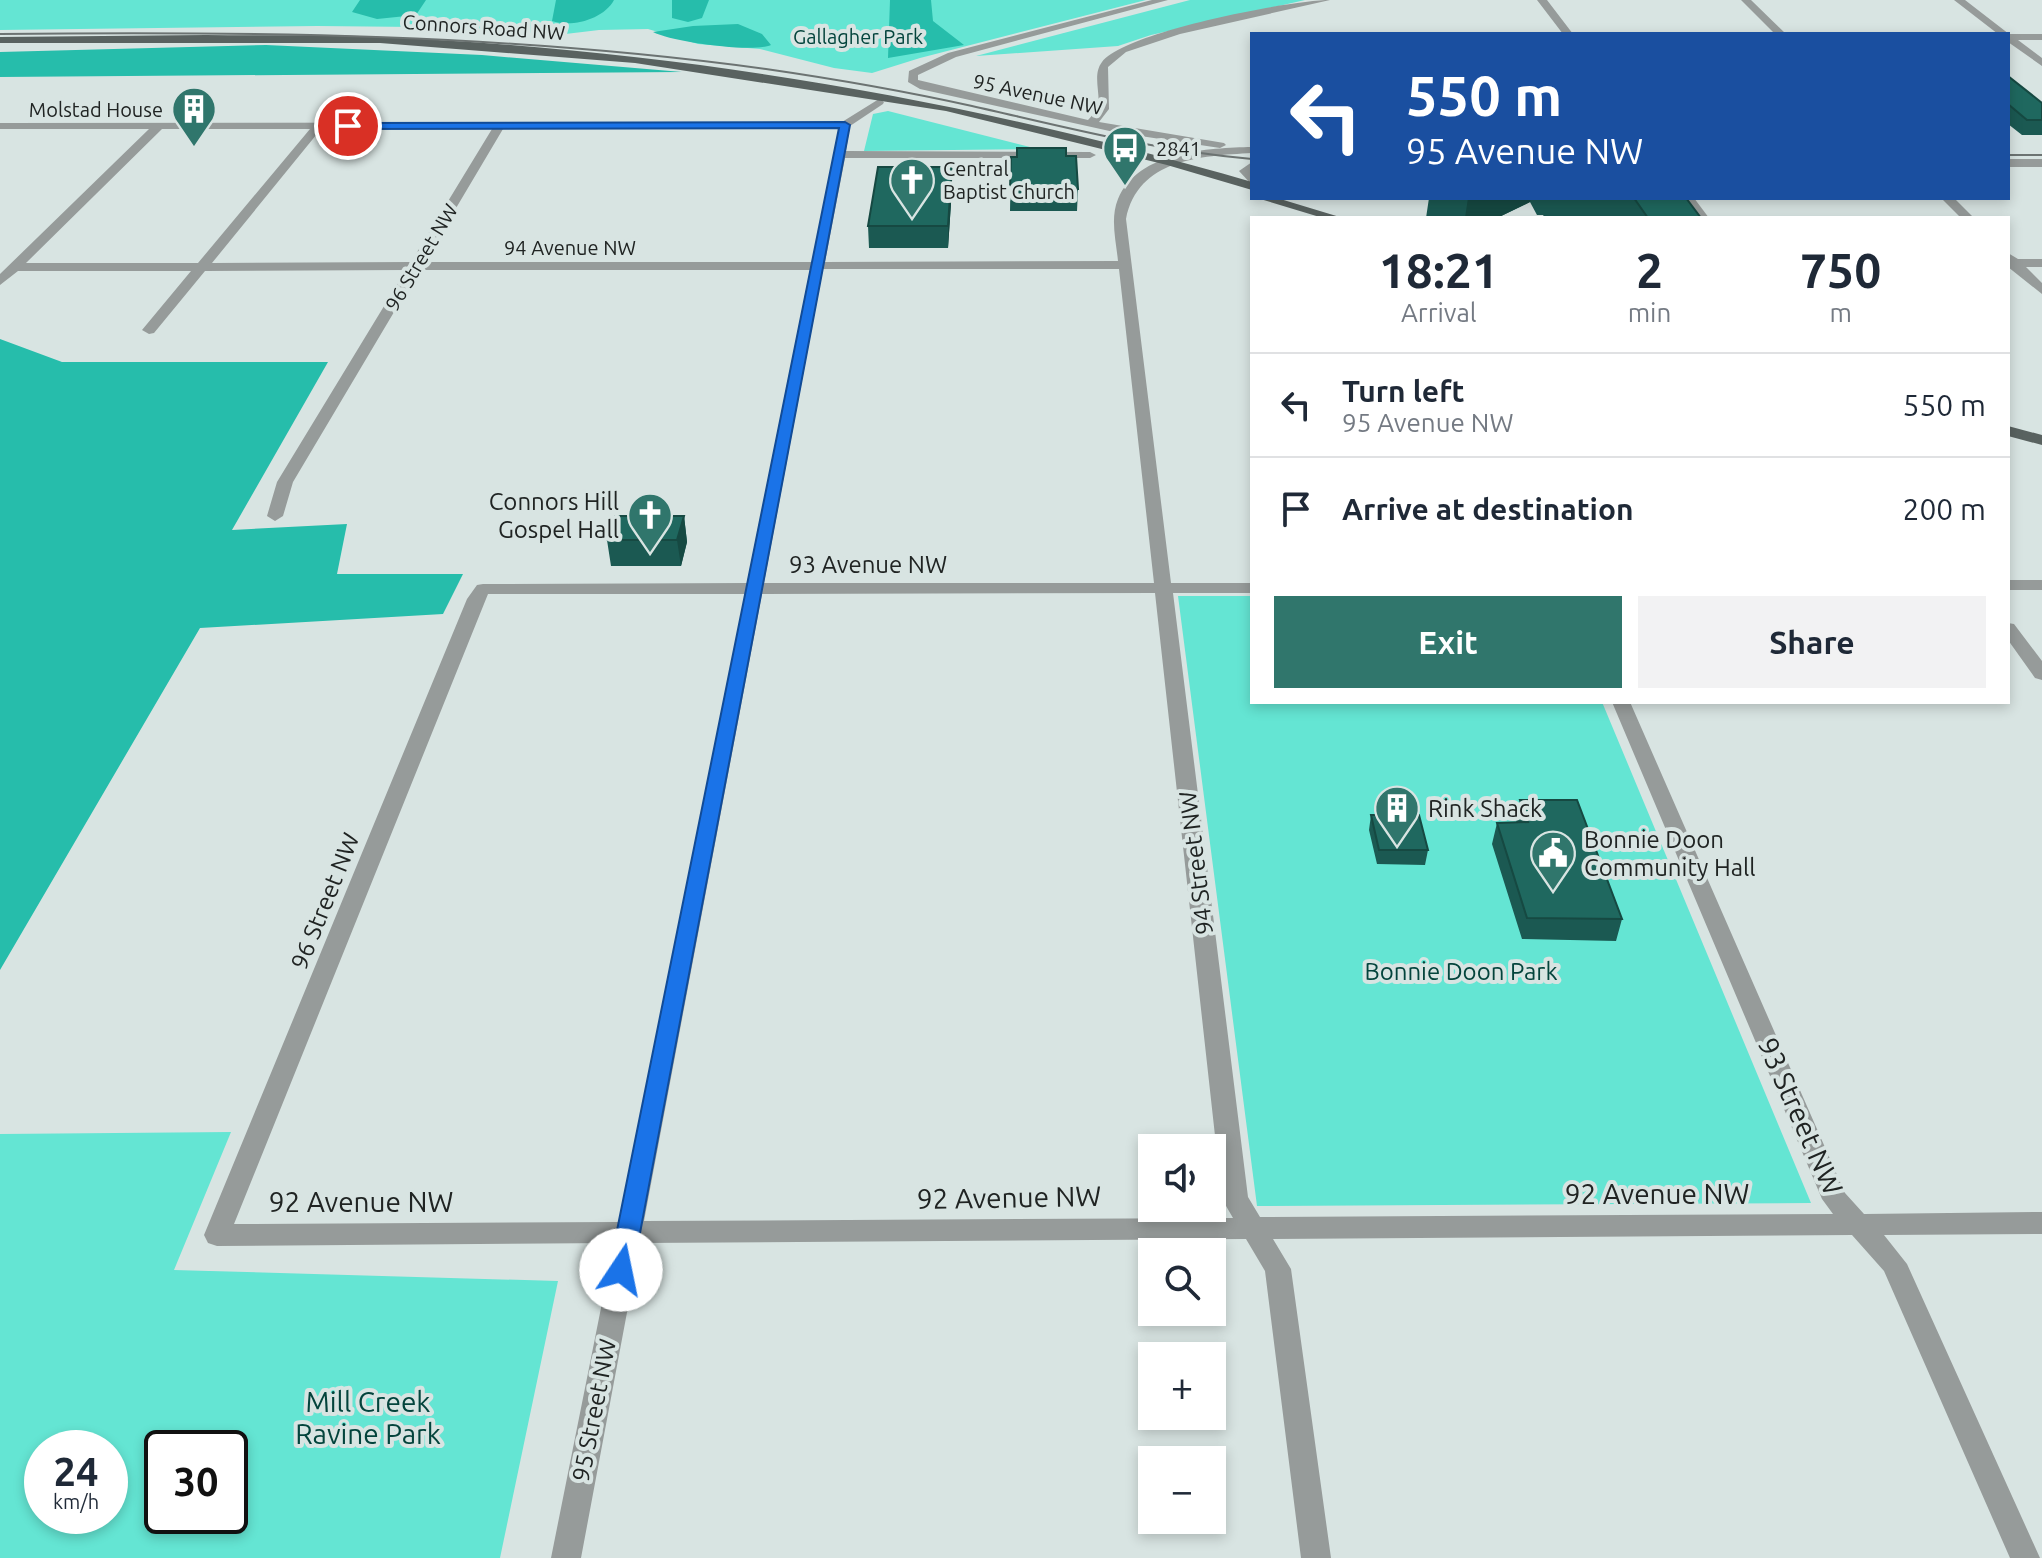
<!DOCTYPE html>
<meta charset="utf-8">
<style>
body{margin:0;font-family:Ubuntu,sans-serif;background:#f2f2f3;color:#1f2937;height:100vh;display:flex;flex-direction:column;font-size:30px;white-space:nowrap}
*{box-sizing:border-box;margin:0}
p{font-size:26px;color:#747a83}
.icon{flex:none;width:44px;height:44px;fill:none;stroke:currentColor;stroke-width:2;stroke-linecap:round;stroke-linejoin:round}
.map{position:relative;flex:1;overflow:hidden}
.details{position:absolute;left:1250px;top:216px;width:760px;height:488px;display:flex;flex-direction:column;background:#fff;border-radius:0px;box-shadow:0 4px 12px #0003}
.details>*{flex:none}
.top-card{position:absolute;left:1250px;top:32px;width:760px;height:168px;border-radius:0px;box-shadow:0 4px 12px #0003;background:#1a4fa0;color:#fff;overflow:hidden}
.buttons{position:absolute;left:1138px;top:1134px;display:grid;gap:16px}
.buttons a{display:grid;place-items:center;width:88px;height:88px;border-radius:0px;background:#fff;box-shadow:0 4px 12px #0003;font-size:40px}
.speed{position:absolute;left:24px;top:1430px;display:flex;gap:16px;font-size:40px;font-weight:700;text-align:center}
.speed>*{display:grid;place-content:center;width:104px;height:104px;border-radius:50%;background:#fff;box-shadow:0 4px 12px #0003;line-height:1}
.speed small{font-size:20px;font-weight:400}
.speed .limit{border:4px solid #111;border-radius:12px;background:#fff;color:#111}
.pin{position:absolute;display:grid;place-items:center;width:68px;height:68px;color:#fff;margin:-34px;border:4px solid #fff;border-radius:50%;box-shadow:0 2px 8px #0007}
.me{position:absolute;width:88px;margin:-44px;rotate:11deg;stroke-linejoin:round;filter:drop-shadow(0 0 6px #0008)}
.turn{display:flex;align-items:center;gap:28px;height:168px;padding:0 24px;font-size:36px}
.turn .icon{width:104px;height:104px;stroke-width:2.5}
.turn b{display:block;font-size:56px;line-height:68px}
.eta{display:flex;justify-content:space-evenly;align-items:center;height:136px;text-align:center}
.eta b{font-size:48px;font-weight:700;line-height:56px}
.button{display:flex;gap:16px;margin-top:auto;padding:16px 24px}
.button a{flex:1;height:92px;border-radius:0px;background:#30766c;color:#fff;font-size:32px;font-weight:700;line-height:92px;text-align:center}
.button a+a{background:#f2f2f3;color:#1f2937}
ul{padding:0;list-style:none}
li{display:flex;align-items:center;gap:24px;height:104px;padding:0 24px;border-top:2px solid #e0e1e3}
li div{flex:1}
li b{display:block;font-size:30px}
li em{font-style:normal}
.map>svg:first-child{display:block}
.green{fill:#64e5d3;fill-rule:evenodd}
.forest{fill:#26bdab}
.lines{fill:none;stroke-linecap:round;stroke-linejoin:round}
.minor{fill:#969b9a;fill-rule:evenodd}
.major{fill:#596260;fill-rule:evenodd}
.tram{stroke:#6c7372;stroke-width:2}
.wall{fill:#1b5952}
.shaded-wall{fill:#164942}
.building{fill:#1f685f;stroke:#164942;stroke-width:2}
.route{fill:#1a73e8;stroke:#114b97;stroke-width:2}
.labels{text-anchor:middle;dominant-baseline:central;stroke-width:8;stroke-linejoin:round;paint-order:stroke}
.far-street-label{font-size:20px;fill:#202423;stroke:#d8e4e2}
.far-park-label{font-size:20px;fill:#03443c;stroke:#d8e4e2}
.far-poi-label{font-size:20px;fill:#202423;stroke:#d8e4e2;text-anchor:start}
.poi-label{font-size:24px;fill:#202423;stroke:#d8e4e2;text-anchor:start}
.street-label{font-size:24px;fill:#202423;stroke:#d8e4e2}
.park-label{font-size:24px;fill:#03443c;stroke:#d8e4e2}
.near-street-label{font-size:28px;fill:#202423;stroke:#d8e4e2}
.near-park-label{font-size:28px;fill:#03443c;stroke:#d8e4e2}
</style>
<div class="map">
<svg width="2042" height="1558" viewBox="0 0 2042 1558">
<rect width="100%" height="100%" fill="#d8e4e2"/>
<path class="green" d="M 0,0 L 1146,0 L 920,58 L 872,73 L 834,68 L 760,49 L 698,44 L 648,29 L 599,30 L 557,35 L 417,27 L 317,26 L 0,30 Z
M 1190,0 L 1305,0 L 1151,35 L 1118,46 L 976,56 Z
M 888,111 L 1034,148 L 1034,149 L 864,151 L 873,114 Z
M 1178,596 L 1252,596 L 1252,702 L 1602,702 L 1811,1203 L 1257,1206 Z
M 231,1132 L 174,1270 L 558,1281 L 500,1558 L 0,1558 L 0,1134 ZM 42,1448 L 110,1448 L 110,1516 L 42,1516 ZM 230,1448 L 230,1516 L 162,1516 L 162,1448 Z"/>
<path class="forest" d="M 360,0 L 426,0 L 416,15 L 377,19 L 352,12 Z
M 556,0 L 614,0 C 604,19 572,28 552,21 Z
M 672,0 L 709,0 L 702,18 L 688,22 L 672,18 Z
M 890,0 L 931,0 L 933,21 L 964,45 L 888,58 Z
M 738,24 L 762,34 L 771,45 C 752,53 672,42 653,32 L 693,26 Z
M 266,45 L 482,55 L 682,72 L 0,77 L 0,52 Z
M 0,339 L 62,362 L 328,362 L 232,530 L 347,524 L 337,574 L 463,574 L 443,614 L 200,628 L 0,970 Z"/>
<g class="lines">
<path class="minor" d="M 1152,0 L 1168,0 L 956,57 L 918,75 L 918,80 L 1088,120 L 1098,109 C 1101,93 1092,75 1102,62 C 1124,32 1290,0 1330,0 L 1180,34 L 1126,52 L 1108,67 L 1109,109 L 1099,122 L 1224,143 L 1226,145 L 1220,148 L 1114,132 L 920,89 L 908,82 L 909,71 L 948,53 Z
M 1537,0 L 1547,0 L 1573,34 L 1563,34 Z
M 1741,0 L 1751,0 L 1786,34 L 1775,34 Z
M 1954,0 L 1965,0 L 2009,34 L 2042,34 L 2042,40 L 2018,40 L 2042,58 L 2042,66 L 2008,42 L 2008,34 L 1998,34 Z
M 879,99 L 884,102 L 883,104 L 850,126 L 846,151 L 1090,152 L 1096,155 L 1090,158 L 845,158 L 825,262 L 1118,261 C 1116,241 1110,218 1118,199 C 1138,151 1209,148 1252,147 L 1252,153 C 1200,156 1138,159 1126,219 L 1171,583 L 1252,583 L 1252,593 L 1173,593 L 1248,1197 L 1260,1217 L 1833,1214 L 1822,1199 L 1612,702 L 1630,702 L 1845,1193 L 1864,1214 L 2042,1212 L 2042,1234 L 1884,1235 L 1907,1264 L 2040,1558 L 2010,1558 L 1884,1271 L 1852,1235 L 1273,1239 L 1291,1269 L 1331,1558 L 1301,1558 L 1265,1271 L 1246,1239 L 640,1243 L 581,1558 L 551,1558 L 614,1243 L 217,1246 L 208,1243 L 204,1235 L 467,599 L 477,585 L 483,584 L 747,583 L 810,270 L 419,270 L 293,482 L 283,516 L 275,521 L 267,516 L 277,482 L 406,270 L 205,271 L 154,333 L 149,334 L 142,330 L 191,271 L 18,271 L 0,285 L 0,274 L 149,129 L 0,129 L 0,123 L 842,122 ZM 839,128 L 812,262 L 424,262 L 503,129 ZM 162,129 L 310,129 L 198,263 L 26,263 ZM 321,129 L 492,129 L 411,262 L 212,263 ZM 823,269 L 1119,269 L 1154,583 L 764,583 ZM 1155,593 L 1222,1199 L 1233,1218 L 644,1221 L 762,594 ZM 488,594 L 745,594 L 619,1222 L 234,1224 Z
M 2008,159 L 2042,159 L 2042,167 L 2008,167 Z
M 1252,162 L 1252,185 L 1239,171 Z
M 1682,198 L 1694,198 L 1709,218 L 1697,218 Z
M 1941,198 L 1954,198 L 1974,218 L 1961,218 Z
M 2008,253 L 2018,259 L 2042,259 L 2042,267 L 2026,267 L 2042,283 L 2042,294 L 2008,267 Z
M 2008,580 L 2042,580 L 2042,590 L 2008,590 Z
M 2008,623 L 2014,624 L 2042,661 L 2042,680 L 2035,678 L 2008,640 Z"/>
<path class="major" d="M 206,35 C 264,36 323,34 382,37 C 676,50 969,99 1252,182 L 1252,190 L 1167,165 L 946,111 L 635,63 L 380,43 L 0,43 L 0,37 Z
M 1257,198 L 1277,198 L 1343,218 L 1323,218 Z
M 2008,426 L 2042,435 L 2042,445 L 2008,436 Z"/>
<path class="tram" d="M 0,34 C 256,31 512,34 766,69 C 835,79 904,91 972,106 C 1065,127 1156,151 1252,159
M 2008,155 L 2042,155"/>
</g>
<path class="wall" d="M 2008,76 L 2042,103 L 2042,135 L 2022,135 L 2008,124 Z
M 1066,156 L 1078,189 L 1077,211 L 1010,211 L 1011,157 Z
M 952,188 L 948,248 L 869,248 L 868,226 Z
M 1429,198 L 1686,198 L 1701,218 L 1545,218 L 1543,215 L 1537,215 L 1530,202 L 1497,218 L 1426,218 Z
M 684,516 L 687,542 L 681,566 L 611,566 L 607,540 Z
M 1520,800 L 1622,919 L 1616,941 L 1522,939 L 1492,844 L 1497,823 L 1516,823 Z
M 1371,815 L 1428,850 L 1425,865 L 1377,864 L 1369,830 Z"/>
<path class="shaded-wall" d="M 952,167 L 952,188 L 948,248 L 948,226 Z
M 1468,198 L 1531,198 L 1530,202 L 1497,218 L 1465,218 Z
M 684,516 L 687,542 L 681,566 L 677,540 Z"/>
<path class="building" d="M 2008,76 L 2042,103 L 2042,120 L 2027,120 L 2008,104 Z
M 1017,148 L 1066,148 L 1066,156 L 1076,156 L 1078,189 L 1010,189 L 1011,157 L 1017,157 Z
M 878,167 L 952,167 L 948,226 L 868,226 Z
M 1634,198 L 1686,198 L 1701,218 L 1648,218 Z
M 615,516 L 684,516 L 677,540 L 607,540 Z
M 1520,800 L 1577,800 L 1622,919 L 1527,918 L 1497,823 L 1528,822 Z
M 1371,815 L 1419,815 L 1428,850 L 1379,850 Z"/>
<path class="route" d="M 845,122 L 850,125 L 633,1270 L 630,1277 L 621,1280 L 613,1277 L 609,1270 L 839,128 L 348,129 L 343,126 L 348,123 Z"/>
<defs>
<g id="building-pin" transform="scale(2.3)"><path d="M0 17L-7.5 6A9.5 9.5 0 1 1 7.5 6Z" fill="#30766c" stroke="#d8e4e2"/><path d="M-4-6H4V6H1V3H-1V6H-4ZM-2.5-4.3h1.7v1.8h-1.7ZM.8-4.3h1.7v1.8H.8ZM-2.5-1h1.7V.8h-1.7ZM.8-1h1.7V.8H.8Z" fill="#fff"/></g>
<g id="bus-pin" transform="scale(2.3)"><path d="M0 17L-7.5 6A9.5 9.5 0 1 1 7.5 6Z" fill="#30766c" stroke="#d8e4e2"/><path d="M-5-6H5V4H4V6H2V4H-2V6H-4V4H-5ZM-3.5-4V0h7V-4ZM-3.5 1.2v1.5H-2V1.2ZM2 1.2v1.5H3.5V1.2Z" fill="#fff"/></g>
<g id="church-pin" transform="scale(2.3)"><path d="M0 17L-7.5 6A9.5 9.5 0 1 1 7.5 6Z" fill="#30766c" stroke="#d8e4e2"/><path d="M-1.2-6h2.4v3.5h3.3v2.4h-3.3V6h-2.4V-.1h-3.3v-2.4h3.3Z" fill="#fff"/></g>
<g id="civic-pin" transform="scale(2.3)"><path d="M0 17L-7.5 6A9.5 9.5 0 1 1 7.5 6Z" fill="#30766c" stroke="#d8e4e2"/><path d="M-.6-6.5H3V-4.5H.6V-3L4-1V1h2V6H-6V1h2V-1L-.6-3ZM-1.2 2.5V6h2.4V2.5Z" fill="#fff"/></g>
</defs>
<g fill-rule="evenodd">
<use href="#building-pin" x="194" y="109"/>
<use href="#bus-pin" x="1125" y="148"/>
<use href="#church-pin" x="912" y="180"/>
<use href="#church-pin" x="650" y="515"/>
<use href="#building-pin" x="1397" y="808"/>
<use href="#civic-pin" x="1553" y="853"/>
</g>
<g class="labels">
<g class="far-street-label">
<text transform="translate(484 27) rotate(4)">Connors Road NW</text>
<text transform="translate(1038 94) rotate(12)">95 Avenue NW</text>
<text x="570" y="247">94 Avenue NW</text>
<text transform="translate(421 257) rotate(-59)">96 Street NW</text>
</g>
<g class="far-park-label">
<text x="858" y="36">Gallagher Park</text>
</g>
<g class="far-poi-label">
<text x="163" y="109" text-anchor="end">Molstad House</text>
<text x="1156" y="148">2841</text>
<text x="943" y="168">Central<tspan x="943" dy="23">Baptist Church</tspan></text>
</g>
<g class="poi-label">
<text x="619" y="501" text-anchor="end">Connors Hill<tspan x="619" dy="28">Gospel Hall</tspan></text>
<text x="1428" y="808">Rink Shack</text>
<text x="1584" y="839">Bonnie Doon<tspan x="1584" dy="28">Community Hall</tspan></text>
</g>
<g class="street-label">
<text x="868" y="564">93 Avenue NW</text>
<text transform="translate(1196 863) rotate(-97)">94 Street NW</text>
<text transform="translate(325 901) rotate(-68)">96 Street NW</text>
<text transform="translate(594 1410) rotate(-79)">95 Street NW</text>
</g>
<g class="park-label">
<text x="1461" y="971">Bonnie Doon Park</text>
</g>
<g class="near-street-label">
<text transform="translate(1801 1116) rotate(66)">93 Street NW</text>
<text x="1657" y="1193">92 Avenue NW</text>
<text transform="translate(1009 1197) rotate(-1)">92 Avenue NW</text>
<text x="361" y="1201">92 Avenue NW</text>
</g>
<g class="near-park-label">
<text x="368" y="1401">Mill Creek<tspan x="368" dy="32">Ravine Park</tspan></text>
</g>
</g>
</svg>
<div class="buttons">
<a><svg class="icon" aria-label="sound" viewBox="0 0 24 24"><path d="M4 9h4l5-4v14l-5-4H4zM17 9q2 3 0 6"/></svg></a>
<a><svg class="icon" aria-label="search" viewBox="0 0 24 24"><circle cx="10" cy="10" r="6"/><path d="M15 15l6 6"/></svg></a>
<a>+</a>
<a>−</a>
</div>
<div class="speed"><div>24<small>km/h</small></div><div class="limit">30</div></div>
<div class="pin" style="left:348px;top:126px;background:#d93025"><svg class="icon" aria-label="arrive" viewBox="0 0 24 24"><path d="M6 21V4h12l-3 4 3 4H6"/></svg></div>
<svg class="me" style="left:621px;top:1270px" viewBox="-20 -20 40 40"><circle r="19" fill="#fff"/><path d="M0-13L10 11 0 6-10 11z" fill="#1a73e8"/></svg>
<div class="top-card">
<div class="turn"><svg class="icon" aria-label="left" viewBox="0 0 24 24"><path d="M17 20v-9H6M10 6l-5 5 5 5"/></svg><div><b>550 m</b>95 Avenue NW</div></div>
</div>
<section class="details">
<div class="eta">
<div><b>18:21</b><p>Arrival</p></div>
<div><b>2</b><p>min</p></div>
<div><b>750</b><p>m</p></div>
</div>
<ul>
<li><svg class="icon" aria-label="left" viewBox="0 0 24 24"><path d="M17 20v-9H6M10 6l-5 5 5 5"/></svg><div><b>Turn left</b><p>95 Avenue NW</p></div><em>550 m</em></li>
<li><svg class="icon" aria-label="arrive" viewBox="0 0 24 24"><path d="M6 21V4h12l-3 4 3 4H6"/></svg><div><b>Arrive at destination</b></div><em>200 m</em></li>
</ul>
<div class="button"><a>Exit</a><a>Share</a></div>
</section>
</div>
